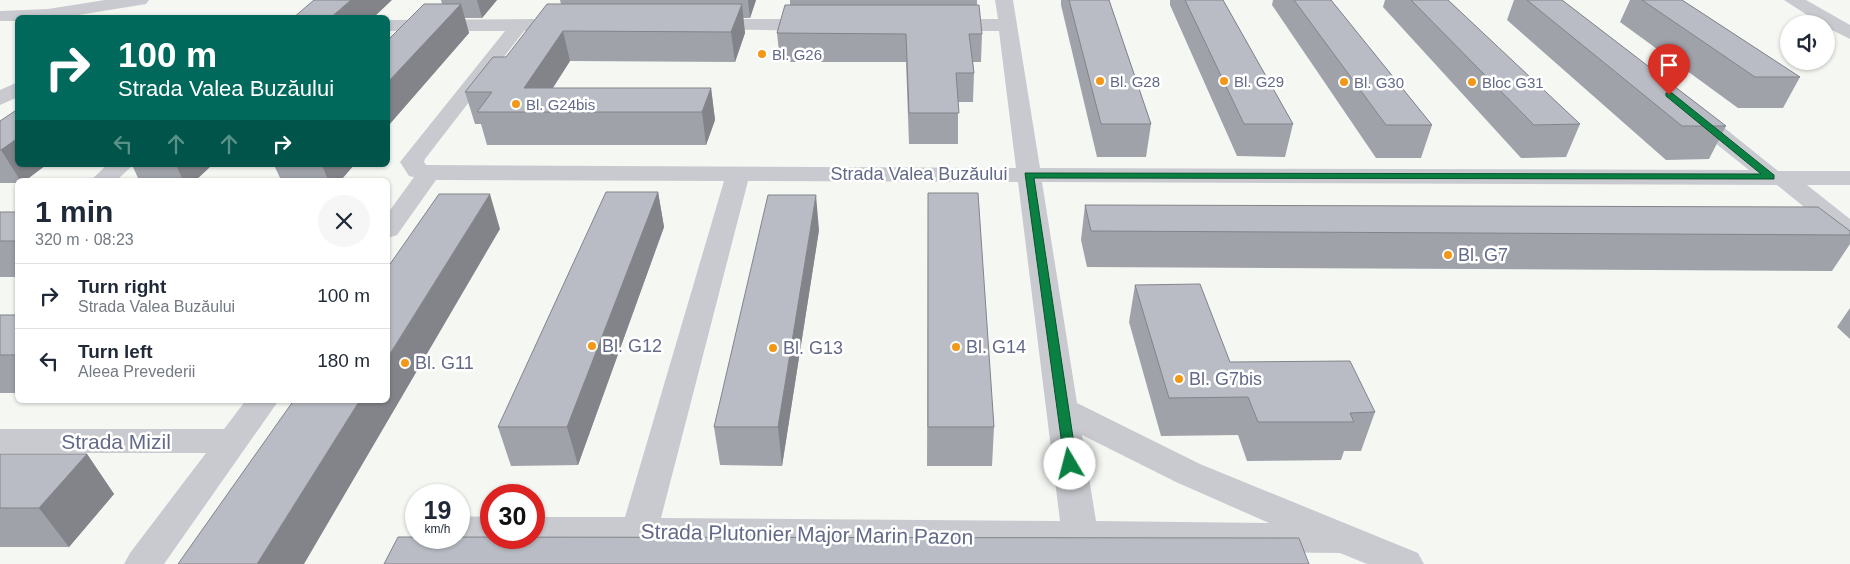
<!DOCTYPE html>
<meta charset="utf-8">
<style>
body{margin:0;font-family:Helvetica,sans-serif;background:#f6f6f7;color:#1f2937;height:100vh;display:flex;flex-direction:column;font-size:19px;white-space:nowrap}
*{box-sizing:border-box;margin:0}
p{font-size:16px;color:#747a83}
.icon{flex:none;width:28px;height:28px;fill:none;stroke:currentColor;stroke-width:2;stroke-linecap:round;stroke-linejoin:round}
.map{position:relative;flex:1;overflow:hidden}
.details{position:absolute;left:15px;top:178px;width:375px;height:225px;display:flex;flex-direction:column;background:#fff;border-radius:8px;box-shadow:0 1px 4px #0004}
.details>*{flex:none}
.guide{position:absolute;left:15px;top:15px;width:375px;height:152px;border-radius:8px;box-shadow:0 1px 4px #0004;background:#00695c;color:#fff;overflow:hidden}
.fabs{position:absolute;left:1780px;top:15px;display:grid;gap:10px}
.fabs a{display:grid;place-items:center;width:55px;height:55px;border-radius:50%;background:#fff;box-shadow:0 1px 4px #0004;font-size:25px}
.speed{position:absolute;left:405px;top:484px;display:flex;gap:10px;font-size:25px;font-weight:700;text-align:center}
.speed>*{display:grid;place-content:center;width:65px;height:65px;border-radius:50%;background:#fff;box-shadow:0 1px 4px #0004;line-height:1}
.speed small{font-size:12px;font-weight:400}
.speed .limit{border:8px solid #d22;background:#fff;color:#111}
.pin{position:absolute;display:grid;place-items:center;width:42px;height:42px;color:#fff;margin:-51px -21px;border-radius:50% 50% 50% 0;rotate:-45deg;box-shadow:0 0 5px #0007}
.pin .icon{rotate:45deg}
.me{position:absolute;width:55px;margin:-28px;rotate:352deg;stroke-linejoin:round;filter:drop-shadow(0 0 4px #0008)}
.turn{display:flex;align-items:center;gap:18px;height:105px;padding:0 20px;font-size:22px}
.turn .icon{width:65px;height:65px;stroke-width:2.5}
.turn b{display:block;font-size:35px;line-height:42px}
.lanes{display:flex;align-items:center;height:48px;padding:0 20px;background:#0003;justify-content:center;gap:25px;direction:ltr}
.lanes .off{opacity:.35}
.round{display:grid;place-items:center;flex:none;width:52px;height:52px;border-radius:26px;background:#f6f6f7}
.head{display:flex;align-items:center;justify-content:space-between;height:85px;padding:0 20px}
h1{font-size:30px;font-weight:600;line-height:38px}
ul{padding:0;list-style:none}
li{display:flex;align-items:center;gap:15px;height:65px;padding:0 20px;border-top:1px solid #e0e1e3}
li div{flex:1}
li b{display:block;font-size:19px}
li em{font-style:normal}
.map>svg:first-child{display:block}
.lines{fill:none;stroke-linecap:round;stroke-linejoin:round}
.minor{fill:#c9cacf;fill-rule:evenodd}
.wall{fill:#9fa2a9}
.shaded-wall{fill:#828489}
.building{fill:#b9bcc4;stroke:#828489}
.route{fill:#0b8043;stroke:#07532c}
.poi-dot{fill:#f39716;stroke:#fff;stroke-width:2}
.labels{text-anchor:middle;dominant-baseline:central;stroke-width:5;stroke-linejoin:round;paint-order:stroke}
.far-poi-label{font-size:15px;fill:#636a87;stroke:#fff;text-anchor:start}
.street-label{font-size:18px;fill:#636a87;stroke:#fff}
.poi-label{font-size:18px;fill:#636a87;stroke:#fff;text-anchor:start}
.near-street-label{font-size:21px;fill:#636a87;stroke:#fff}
</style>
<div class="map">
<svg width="1850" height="564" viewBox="0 0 1850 564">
<rect width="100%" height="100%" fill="#f5f7f3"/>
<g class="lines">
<path class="minor" d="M 105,0 L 149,0 L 146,4 L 140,5 L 60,18 L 18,18 L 18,21 L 0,21 L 0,11 L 48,9 Z
M 995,0 L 1013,0 L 1040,168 L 1749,170 L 1685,119 L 1682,114 L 1685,109 L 1693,108 L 1701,109 L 1778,171 L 1850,171 L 1850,185 L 1807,185 L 1850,219 L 1850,240 L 1841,237 L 1777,185 L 1042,182 L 1077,403 L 1200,464 L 1418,553 L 1424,564 L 1367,564 L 1340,553 L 534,545 L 521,541 L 519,538 L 534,538 L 534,517 L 625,517 L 724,181 L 436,180 L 397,235 L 388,238 L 388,213 L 414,177 L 409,176 L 400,162 L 505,31 L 388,31 L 388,20 L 533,19 L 540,21 L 542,25 L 540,29 L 524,31 L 425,159 L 424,162 L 426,165 L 1016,168 L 999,31 L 944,31 L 937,29 L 935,25 L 937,21 L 944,19 L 998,19 ZM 748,181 L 1018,182 L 1060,521 L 661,518 ZM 1082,435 L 1176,482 L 1269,523 L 1096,521 Z
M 1784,0 L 1806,0 L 1850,25 L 1850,39 L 1826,27 L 1826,24 L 1821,24 Z
M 706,19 L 816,19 L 823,21 L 825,25 L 823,29 L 816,31 L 699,29 L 697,25 L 699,21 Z
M 18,82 L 18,97 L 0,105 L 0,90 Z
M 107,165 L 133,165 L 117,180 L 91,180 Z
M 246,400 L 279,400 L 164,564 L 124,564 L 130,553 L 206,453 L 0,453 L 0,429 L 224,429 Z
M 459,516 L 491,517 L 491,538 L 506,538 L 504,541 C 485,547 465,546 446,540 L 445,538 L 459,538 Z"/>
</g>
<path class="wall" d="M 441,0 L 497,0 L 482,18 L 465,18 L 469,33 L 388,126 L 388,40 L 442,4 Z
M 560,0 L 756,0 L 750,18 L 743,18 L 745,33 L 735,62 L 570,61 L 553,88 L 711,88 L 715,120 L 706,145 L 487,145 L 481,124 L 475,124 L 465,92 L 506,57 L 561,4 Z
M 790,0 L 977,0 L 977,5 L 982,34 L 981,62 L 973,62 L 974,73 L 973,102 L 958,102 L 958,144 L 909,144 L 906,62 L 780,62 L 777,33 L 790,5 Z
M 1061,0 L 1109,0 L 1151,124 L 1146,157 L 1097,157 L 1061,5 Z
M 1170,0 L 1223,0 L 1293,124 L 1285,157 L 1237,156 L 1170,5 Z
M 1273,0 L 1331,0 L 1432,125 L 1421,158 L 1376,158 L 1272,5 Z
M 1385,0 L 1448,0 L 1580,124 L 1566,157 L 1521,158 L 1383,7 Z
M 1514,0 L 1562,0 L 1726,126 L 1709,159 L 1666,160 L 1507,20 Z
M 1630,0 L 1682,0 L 1800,77 L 1783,108 L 1738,108 L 1620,22 Z
M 0,121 L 46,165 L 26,180 L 18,180 L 18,183 L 0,183 Z
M 132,165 L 212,165 L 196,180 L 139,180 Z
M 274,165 L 354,165 L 341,180 L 281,180 Z
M 658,192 L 664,227 L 578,465 L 511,466 L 498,427 Z
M 928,193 L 994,427 L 992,466 L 927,466 Z
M 1085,205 L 1850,231 L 1850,244 L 1832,271 L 1087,267 L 1081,240 Z
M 0,212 L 18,212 L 18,277 L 0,277 Z
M 819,230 L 782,466 L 720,465 L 714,427 Z
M 1135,285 L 1230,362 L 1375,412 L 1361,451 L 1344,451 L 1341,460 L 1247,461 L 1238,435 L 1161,436 L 1129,322 Z
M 1850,308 L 1850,339 L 1837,327 Z
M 0,315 L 18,315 L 18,393 L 0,393 Z
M 0,454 L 87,454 L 114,494 L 69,547 L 0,547 Z"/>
<path class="shaded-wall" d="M 351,0 L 392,0 L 373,18 L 330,18 Z
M 477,0 L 497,0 L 482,18 Z
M 748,0 L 756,0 L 750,18 Z
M 461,4 L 469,33 L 388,126 L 388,82 Z
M 742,4 L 745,33 L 735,62 L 731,32 Z
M 563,31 L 570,61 L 537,112 L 524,88 Z
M 711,88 L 715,120 L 706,145 L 702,112 Z
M 18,138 L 18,165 L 46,165 L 26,180 L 20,180 L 1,150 Z
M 176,165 L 212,165 L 196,180 L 183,180 Z
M 322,165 L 354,165 L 341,180 L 328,180 Z
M 658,192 L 664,227 L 578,465 L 567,427 Z
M 490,194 L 500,229 L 304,564 L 257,564 L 360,400 L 388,400 L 388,357 Z
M 816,195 L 819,230 L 782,466 L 778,427 Z
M 87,454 L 114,494 L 69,547 L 39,508 Z"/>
<path class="building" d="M 314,0 L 351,0 L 330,18 L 293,18 Z
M 1069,0 L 1109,0 L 1151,124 L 1101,124 Z
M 1185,0 L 1223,0 L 1293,124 L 1244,124 Z
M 1294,0 L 1331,0 L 1432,125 L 1386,125 Z
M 1411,0 L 1448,0 L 1580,124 L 1534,125 Z
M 1527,0 L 1562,0 L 1726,126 L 1682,126 Z
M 1642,0 L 1682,0 L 1800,77 L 1755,77 Z
M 424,4 L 461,4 L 388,82 L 388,40 Z
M 547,4 L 742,4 L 731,32 L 563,31 L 524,88 L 711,88 L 702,112 L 477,112 L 492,92 L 465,92 L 493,57 L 506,57 Z
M 785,5 L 979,5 L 982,34 L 969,34 L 974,73 L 956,73 L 959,113 L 909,113 L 906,34 L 777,33 Z
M 18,109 L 18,138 L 1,150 L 0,150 L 0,121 Z
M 606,192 L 658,192 L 567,427 L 498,427 Z
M 928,193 L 978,193 L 994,427 L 928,427 Z
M 439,194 L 490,194 L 388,357 L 388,267 Z
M 768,195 L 816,195 L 778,427 L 714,427 Z
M 1085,205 L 1818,207 L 1850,231 L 1850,235 L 1091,231 Z
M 0,212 L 18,212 L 18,241 L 0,241 Z
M 1200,284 L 1230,362 L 1350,361 L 1375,412 L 1350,413 L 1354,422 L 1258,422 L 1248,397 L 1169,398 L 1135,285 Z
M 0,315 L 18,315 L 18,355 L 0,355 Z
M 294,400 L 360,400 L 257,564 L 178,564 Z
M 0,454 L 87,454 L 39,508 L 0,508 Z
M 398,537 L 1299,538 L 1309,564 L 384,564 Z"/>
<path class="route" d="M 1666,93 L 1672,93 L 1774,175 L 1774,179 L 1034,178 L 1077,464 L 1070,469 L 1065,467 L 1025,173 L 1761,174 L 1666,96 Z"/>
<g class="poi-dot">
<circle cx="762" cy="54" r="5"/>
<circle cx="1100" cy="81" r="5"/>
<circle cx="1224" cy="81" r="5"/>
<circle cx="1344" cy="82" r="5"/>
<circle cx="1472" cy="82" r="5"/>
<circle cx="516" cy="104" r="5"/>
<circle cx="1448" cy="255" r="5"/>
<circle cx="592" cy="346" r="5"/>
<circle cx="956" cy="347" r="5"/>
<circle cx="773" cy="348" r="5"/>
<circle cx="405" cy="363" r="5"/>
<circle cx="1179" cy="379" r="5"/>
</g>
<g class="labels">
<g class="far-poi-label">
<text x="772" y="54">Bl. G26</text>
<text x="1110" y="81">Bl. G28</text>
<text x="1234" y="81">Bl. G29</text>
<text x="1354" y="82">Bl. G30</text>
<text x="1482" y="82">Bloc G31</text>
<text x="526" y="104">Bl. G24bis</text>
</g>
<g class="street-label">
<text x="919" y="174">Strada Valea Buzăului</text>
</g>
<g class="poi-label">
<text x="1458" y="255">Bl. G7</text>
<text x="602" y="346">Bl. G12</text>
<text x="966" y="347">Bl. G14</text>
<text x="783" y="348">Bl. G13</text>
<text x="415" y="363">Bl. G11</text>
<text x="1189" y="379">Bl. G7bis</text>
</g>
<g class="near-street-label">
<text x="116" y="441">Strada Mizil</text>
<text transform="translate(807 534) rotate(1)">Strada Plutonier Major Marin Pazon</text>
</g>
</g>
</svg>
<div class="fabs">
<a><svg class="icon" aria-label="sound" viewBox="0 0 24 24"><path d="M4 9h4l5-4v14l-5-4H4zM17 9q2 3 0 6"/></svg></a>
</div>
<div class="speed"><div>19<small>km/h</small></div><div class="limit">30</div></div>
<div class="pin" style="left:1669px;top:95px;background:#d93025"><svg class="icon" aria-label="arrive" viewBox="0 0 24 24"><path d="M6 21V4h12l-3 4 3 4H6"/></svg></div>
<svg class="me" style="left:1070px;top:464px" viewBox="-20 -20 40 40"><circle r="19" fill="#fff"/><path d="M0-13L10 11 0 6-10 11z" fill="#0b8043"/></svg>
<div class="guide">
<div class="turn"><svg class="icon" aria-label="right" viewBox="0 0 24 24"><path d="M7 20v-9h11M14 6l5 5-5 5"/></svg><div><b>100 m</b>Strada Valea Buzăului</div></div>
<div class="lanes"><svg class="icon off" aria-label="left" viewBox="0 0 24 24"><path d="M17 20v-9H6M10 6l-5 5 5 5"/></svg><svg class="icon off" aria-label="ahead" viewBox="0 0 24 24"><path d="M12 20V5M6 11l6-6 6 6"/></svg><svg class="icon off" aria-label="ahead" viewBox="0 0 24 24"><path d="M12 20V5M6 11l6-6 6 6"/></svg><svg class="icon" aria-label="right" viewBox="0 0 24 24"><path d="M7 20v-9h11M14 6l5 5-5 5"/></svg></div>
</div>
<section class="details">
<div class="head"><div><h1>1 min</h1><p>320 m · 08:23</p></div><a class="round"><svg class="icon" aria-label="close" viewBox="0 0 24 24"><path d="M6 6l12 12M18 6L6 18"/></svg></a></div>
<ul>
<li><svg class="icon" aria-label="right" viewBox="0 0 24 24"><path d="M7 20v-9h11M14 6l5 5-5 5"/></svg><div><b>Turn right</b><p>Strada Valea Buzăului</p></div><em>100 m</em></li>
<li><svg class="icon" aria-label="left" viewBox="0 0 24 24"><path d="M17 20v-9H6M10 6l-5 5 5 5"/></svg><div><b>Turn left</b><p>Aleea Prevederii</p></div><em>180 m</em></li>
</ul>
</section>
</div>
